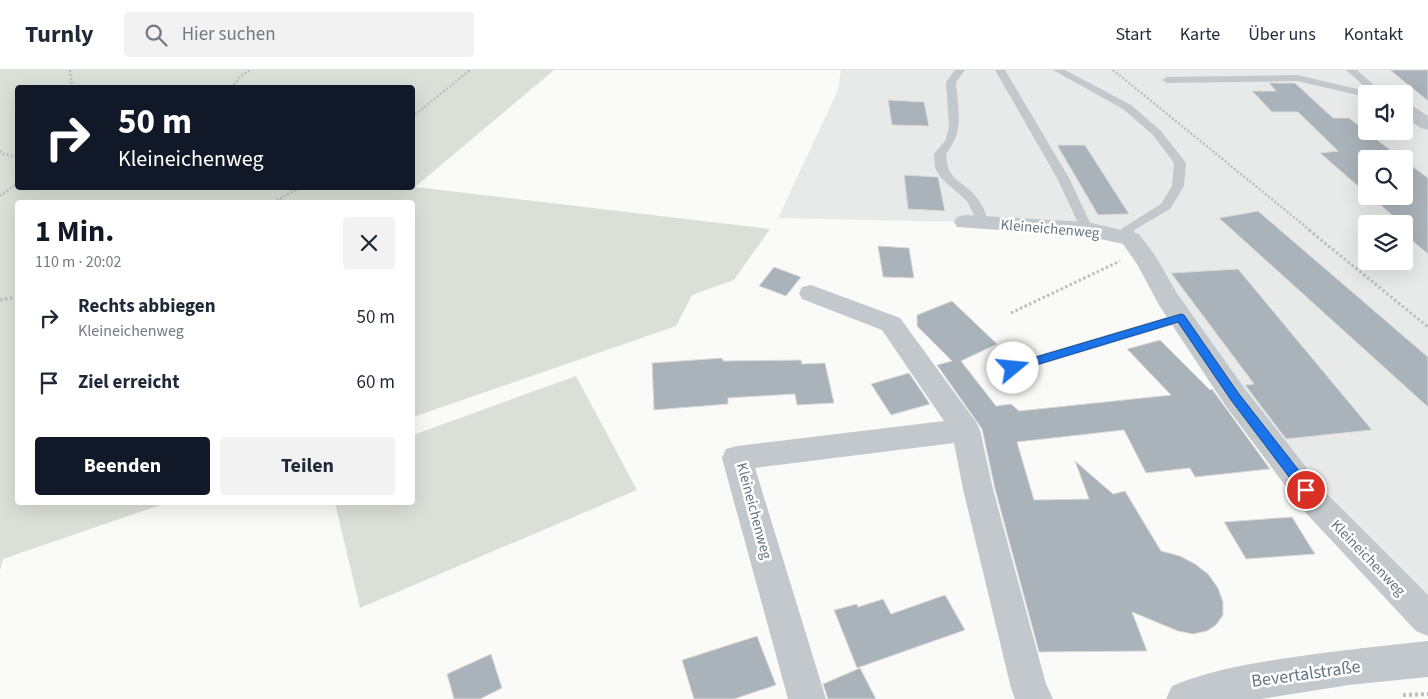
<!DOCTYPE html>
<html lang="de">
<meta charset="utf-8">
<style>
body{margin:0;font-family:"Source Sans 3",sans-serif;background:#f2f2f3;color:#1f2937;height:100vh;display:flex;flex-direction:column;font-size:19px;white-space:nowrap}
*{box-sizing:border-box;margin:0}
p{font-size:16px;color:#747a83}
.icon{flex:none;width:28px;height:28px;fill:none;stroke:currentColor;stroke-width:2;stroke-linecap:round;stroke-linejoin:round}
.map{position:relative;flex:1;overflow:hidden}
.details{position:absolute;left:15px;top:130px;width:400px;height:305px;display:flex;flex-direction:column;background:#fff;border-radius:5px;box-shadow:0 5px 20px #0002}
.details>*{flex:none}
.top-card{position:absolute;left:15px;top:15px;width:400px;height:105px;border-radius:5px;box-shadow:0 5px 20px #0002;background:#111827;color:#fff;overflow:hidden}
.tools{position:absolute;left:1358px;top:15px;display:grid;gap:10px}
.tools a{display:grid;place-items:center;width:55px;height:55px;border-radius:5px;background:#fff;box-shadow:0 5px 20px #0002;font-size:25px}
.pin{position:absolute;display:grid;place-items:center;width:42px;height:42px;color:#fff;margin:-21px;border:2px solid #fff;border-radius:50%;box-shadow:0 1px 5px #0007}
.me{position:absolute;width:55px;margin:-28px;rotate:73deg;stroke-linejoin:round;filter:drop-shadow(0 0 4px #0008)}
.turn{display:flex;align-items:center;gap:18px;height:105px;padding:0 20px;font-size:22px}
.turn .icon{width:65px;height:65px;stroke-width:2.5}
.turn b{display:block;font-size:35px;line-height:42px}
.round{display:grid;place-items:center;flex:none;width:52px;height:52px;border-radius:5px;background:#f2f2f3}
.overview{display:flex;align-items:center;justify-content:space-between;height:85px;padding:0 20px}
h1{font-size:30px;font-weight:700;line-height:38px;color:#111827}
.button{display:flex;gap:10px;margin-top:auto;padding:10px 20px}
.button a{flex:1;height:58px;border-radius:5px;background:#111827;color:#fff;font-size:20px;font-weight:700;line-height:58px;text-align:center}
.button a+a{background:#f2f2f3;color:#1f2937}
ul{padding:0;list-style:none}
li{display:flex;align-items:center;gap:15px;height:65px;padding:0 20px}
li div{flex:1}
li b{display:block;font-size:19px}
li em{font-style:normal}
header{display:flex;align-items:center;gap:30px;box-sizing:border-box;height:70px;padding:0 25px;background:#fff;border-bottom:1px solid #e0e1e3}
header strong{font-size:24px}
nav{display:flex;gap:28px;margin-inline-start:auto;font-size:18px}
.search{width:350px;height:45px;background:#f2f2f3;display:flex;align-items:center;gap:12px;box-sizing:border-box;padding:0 18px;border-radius:5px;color:#747a83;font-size:19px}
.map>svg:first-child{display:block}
.built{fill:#e8e9e9;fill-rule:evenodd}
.green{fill:#dadfd7;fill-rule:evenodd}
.building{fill:#aab3b9;stroke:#dcdcda}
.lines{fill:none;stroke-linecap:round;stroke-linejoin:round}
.path-far2{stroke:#bbbfc2;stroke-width:2.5;stroke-dasharray:2 2;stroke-linecap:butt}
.path-far1{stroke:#bbbfc2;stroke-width:3;stroke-dasharray:2.5 2.5;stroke-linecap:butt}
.path{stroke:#bbbfc2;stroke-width:4;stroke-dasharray:3 3;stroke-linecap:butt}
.service{fill:#c3c8cc;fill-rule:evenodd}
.minor{fill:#c3c8cc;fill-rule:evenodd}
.tertiary{fill:#c3c8cc;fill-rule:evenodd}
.route{fill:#1a73e8;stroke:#114b97}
.labels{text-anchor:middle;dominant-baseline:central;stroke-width:5;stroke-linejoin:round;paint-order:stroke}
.street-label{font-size:15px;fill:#657683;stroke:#fff}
.near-street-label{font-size:18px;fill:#657683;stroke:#fff}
</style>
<header>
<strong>Turnly</strong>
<div class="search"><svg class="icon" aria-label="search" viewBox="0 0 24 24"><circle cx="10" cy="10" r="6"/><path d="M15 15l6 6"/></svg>Hier suchen</div>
<nav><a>Start</a><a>Karte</a><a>Über uns</a><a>Kontakt</a></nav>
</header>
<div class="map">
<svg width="1428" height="629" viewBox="0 0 1428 629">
<rect width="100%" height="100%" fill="#fafaf8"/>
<path class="built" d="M 841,0 L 1428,0 L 1428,525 L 1402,501 L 1367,486 L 1131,169 L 965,152 L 778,148 L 838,20 ZM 1366,24 L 1404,24 L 1404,61 L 1366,61 ZM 1366,89 L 1404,89 L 1404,126 L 1366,126 ZM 1366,154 L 1404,154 L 1404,191 L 1366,191 Z"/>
<path class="green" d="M 0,0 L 554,0 L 415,117 L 770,159 L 734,210 L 692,225 L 676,256 L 413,347 L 412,132 L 18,132 L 18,432 L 166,433 L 3,489 L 0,500 ZM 18,18 L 412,18 L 412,118 L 18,118 Z
M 576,306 L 637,420 L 360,538 L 335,433 L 412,432 L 413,365 Z"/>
<path class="building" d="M 1390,0 L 1428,0 L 1428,31 Z
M 1269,13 L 1295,13 L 1333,48 L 1349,48 L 1402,89 L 1366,89 L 1366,123 L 1320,83 L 1338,81 L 1298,42 L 1272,42 L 1252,21 L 1276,21 Z
M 888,30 L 924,32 L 929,56 L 892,55 Z
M 1057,75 L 1085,75 L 1129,144 L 1098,145 Z
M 1404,90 L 1428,108 L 1428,184 L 1404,164 L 1404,154 L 1390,153 L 1399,151 L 1370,126 L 1404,126 Z
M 904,105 L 938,107 L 945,141 L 908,139 Z
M 1258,141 L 1428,287 L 1428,337 L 1219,148 Z
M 878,176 L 909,178 L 914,208 L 883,207 Z
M 774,197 L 801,207 L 786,226 L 759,216 Z
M 1238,199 L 1372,360 L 1286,369 L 1245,315 L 1254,314 L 1171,203 Z
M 952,231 L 997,274 L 961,291 L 996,336 L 1011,334 L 1019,341 L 1171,325 L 1127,279 L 1160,270 L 1210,320 L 1212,319 L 1270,399 L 1195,407 L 1190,398 L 1146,403 L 1124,360 L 1017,372 L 1034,430 L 1089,429 L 1075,391 L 1113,424 L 1125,421 L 1161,481 L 1180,486 L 1195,494 L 1208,504 L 1218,518 L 1223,532 L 1223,545 L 1216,555 L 1207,561 L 1193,564 L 1178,561 L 1132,542 L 1147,581 L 1039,582 L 995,419 L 982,359 L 937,295 L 952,291 L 917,256 L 917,245 Z
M 722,288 L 723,291 L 801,290 L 802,294 L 825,293 L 834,333 L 797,335 L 795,324 L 728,328 L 728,334 L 654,340 L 652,293 Z
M 909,303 L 930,334 L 891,345 L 871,314 Z
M 1292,447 L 1315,484 L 1246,489 L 1224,452 Z
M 945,525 L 965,560 L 857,598 L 834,540 L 857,534 L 858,537 L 883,529 L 891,544 Z
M 757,566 L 776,615 L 734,629 L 694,629 L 682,590 Z
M 491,584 L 502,618 L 480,629 L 454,629 L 447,604 Z
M 860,598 L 876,629 L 828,629 L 823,614 Z"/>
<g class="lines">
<path class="path-far2" d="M 70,0 L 72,18
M 1113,0 L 1311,161
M 231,18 L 241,6 L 250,0
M 412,47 L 470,0
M 0,81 L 3,84 L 18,87
M 0,126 L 18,113
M 273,132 L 300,118"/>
<path class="path-far1" d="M 1309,160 L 1428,257
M 0,230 L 18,227
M 1011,243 L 1120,191"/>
<path class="path" d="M 1403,625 L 1428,624"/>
<path class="service" d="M 955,0 L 965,0 L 956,12 C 958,42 965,59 946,84 C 948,114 962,108 977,128 C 983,135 986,145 990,153 L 984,157 L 978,153 L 967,131 L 941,108 L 935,98 L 934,84 L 945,71 L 949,58 L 946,12 Z
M 995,0 L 1005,0 L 1069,108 L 1093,159 L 1091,162 L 1087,163 L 1081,159 L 1057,108 Z
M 1053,0 L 1065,0 L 1131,35 L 1161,61 L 1186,93 L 1184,116 L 1170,139 L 1134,160 L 1137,169 L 1135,172 L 1127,172 L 1121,159 L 1161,134 L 1172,116 L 1174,93 L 1153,65 L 1123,39 Z
M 1346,0 L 1357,0 L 1384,24 L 1373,24 Z
M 1297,5 L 1370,22 L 1371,24 L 1366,24 L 1366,27 L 1297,11 L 1167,13 L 1162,10 L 1167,7 Z
M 1181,243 L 1186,245 L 1188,248 L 1186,251 L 1013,303 L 1008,302 L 1006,298 L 1008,294 Z"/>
<path class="minor" d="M 1404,33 L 1411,35 L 1428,46 L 1428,60 L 1421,58 L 1404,47 Z
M 965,145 L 1087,152 L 1139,164 L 1156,187 L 1178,225 L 1245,319 L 1327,424 L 1428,525 L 1428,566 L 1416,561 L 1305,442 L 1225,335 L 1159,235 L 1137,194 L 1123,174 L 1087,166 L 957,157 L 954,152 L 957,147 Z
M 811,215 L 900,248 L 976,352 L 980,360 L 993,419 L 1046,614 L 1053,629 L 1015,629 L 1011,618 L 963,419 L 954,373 L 755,398 L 826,629 L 788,629 L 722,388 L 726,379 L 737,376 L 944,351 L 882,260 L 802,229 L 799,223 L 802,217 Z"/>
<path class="tertiary" d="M 1428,571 L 1428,607 L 1349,615 L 1261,629 L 1166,629 L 1172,616 C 1208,601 1248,594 1287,588 C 1334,581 1381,576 1428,571 Z"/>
</g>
<path class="route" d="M 1181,244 L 1184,245 L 1239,324 L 1311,416 L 1313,420 L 1311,424 L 1306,425 L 1302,424 L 1231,330 L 1178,252 L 1013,302 L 1008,298 L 1009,295 Z"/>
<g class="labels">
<g class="street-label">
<text transform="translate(1050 159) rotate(5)">Kleineichenweg</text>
<text transform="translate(754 441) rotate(75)">Kleineichenweg</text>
<text transform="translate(1368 488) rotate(46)">Kleineichenweg</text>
</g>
<g class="near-street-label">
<text transform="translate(1306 604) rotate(-8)">Bevertalstraße</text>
</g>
</g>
</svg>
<div class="tools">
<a><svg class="icon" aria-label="sound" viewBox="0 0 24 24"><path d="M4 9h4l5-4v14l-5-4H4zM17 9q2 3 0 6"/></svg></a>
<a><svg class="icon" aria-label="search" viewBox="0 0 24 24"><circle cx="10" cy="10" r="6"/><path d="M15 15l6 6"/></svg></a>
<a><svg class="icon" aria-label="layers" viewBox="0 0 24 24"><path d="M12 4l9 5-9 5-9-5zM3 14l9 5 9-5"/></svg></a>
</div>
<div class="pin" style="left:1306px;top:420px;background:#d93025"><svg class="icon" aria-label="arrive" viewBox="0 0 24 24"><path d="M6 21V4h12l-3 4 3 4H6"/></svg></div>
<svg class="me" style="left:1013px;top:298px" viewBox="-20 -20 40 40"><circle r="19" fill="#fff"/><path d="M0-13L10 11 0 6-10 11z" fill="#1a73e8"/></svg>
<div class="top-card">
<div class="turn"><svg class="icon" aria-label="right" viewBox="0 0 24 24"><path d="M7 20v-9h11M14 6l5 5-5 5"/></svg><div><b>50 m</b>Kleineichenweg</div></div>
</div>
<section class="details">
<div class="overview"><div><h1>1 Min.</h1><p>110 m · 20:02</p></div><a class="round"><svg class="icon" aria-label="close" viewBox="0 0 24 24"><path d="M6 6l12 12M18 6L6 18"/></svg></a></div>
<ul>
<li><svg class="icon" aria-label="right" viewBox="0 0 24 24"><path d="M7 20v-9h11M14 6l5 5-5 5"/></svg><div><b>Rechts abbiegen</b><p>Kleineichenweg</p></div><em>50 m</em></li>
<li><svg class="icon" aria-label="arrive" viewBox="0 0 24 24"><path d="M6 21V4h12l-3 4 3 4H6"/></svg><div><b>Ziel erreicht</b></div><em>60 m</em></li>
</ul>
<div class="button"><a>Beenden</a><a>Teilen</a></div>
</section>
</div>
